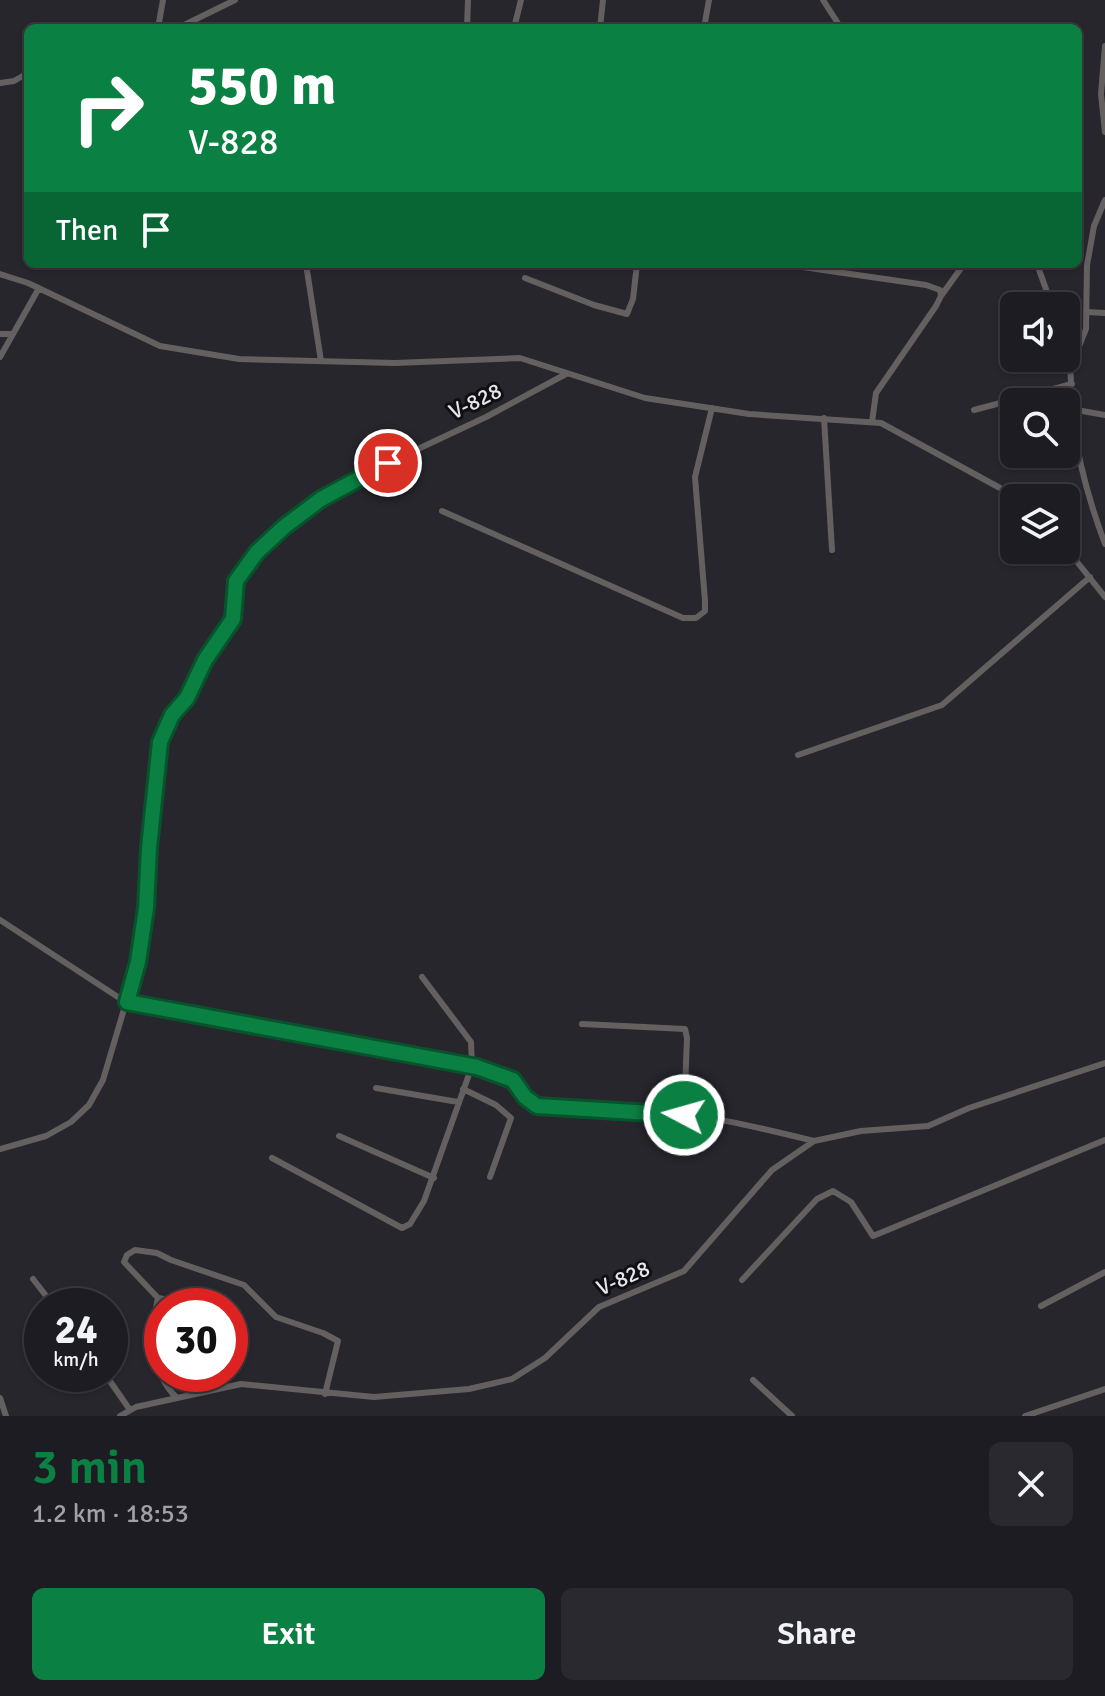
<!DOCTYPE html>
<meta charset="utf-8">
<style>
body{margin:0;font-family:Signika,sans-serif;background:#2a292f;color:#f1f3f6;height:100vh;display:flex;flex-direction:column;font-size:30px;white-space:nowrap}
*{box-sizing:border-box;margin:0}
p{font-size:26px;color:#a0a1a5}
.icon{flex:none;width:44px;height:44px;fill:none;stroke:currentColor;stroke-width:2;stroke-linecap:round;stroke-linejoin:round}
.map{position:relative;height:1416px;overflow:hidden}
.panel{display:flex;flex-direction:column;background:#1d1c22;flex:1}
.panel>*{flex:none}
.top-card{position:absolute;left:24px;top:24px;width:1058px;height:244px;border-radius:12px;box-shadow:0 2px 6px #0004,0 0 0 2px #3b3a40;background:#0b8043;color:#fff;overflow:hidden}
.tools{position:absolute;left:1000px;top:292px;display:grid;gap:16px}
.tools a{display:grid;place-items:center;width:80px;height:80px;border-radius:12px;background:#1d1c22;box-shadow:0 2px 6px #0004,0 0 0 2px #3b3a40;font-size:40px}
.speed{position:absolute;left:24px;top:1288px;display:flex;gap:16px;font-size:40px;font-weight:700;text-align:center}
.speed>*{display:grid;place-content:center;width:104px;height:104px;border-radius:50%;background:#1d1c22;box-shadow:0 2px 6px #0004,0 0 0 2px #3b3a40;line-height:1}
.speed small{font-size:20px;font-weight:400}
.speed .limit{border:12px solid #d22;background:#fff;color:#111}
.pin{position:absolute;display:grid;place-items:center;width:68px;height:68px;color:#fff;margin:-34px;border:4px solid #fff;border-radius:50%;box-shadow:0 2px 8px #0007}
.me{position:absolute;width:88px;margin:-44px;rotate:276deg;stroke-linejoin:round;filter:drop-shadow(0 0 6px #0008)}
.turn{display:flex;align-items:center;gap:28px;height:168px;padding:0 32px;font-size:36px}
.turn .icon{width:104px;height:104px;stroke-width:2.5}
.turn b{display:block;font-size:56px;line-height:68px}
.then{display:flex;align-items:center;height:76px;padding:0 32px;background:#0003;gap:16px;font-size:30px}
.round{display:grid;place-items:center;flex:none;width:84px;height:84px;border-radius:12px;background:#2a292f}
.summary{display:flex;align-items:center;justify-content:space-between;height:136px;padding:0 32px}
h1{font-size:48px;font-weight:600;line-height:60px;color:#0b8043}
.cta{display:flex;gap:16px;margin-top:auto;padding:16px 32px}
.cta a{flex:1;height:92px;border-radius:12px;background:#0b8043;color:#fff;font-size:32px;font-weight:600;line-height:92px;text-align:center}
.cta a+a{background:#2a292f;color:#f1f3f6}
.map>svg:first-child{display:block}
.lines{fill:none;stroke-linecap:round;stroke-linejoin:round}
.street{stroke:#646060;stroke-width:6}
.route-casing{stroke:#07532c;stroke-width:20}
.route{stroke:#0b8043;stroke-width:14}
.labels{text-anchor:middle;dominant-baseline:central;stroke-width:6;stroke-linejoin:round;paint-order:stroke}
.street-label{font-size:22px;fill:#e7e6eb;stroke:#101013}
</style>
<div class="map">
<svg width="1105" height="1416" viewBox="0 0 1105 1416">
<rect width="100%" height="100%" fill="#27262d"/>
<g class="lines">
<path class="street" d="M 823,0 L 841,28
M 158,28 L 163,0
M 178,28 L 235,0
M 467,28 L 468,0
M 514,28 L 521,0
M 600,28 L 603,0
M 704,28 L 709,0
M 1105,46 L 1101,94 L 1105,132
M 0,83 L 14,81 L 28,73
M 306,264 L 321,361
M 782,264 L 926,285 L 940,290 L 941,296 L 936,306 L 876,393 L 872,422
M 1037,264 L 1052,306
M 0,274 L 28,283 L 160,346 L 239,359 L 395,363 L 520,358 L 645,398 L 749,414 L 881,423 L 1000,488 L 1014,500
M 525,278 L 594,305 L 627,314 L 633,299 L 637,264
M 941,296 L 964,264
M 1086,312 L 1105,313
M 0,334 L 13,334
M 1066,347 C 1074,372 1069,396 1073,422 C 1079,465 1090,504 1105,544
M 0,357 L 39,288
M 1072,364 L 1086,329 L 1087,265 L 1094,226 L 1105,200
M 1071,409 L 1105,415
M 974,410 L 1072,384
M 824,418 L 832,550
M 442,511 L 683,618 L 696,618 L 705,611 L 705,601 L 695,477 L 712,408
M 1066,548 L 1105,597
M 798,755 L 942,705 L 1090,577
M 0,920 L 124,1001 L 477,1067 C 488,1070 503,1072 512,1079 C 522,1086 524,1100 536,1105 C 562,1116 612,1109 640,1110 C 699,1113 757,1127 814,1141
M 582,1024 L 685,1029 L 687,1038 L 684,1115
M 376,1088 L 458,1102
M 463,1089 L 496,1105 L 511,1118 L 490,1177
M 339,1136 L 434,1178
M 0,1149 L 46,1136 L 71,1122 L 89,1105 L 103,1080 L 138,962 L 146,908 L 149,848 L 160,742 L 172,715 L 187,698 L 205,660 L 233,619 L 236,581 L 257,552 L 284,527 L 321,499 L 367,473 L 486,417 L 566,374
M 272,1158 L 402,1228 L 410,1224 L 424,1201 L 472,1066 L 471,1042 L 422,977
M 33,1279 L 54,1306
M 742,1280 L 817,1199 L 833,1191 L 851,1202 L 873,1236 L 1105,1140
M 158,1298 L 209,1306
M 1041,1306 L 1105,1272
M 105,1374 L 130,1410
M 753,1380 L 792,1416
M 0,1398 L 6,1416
M 177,1398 C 150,1372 150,1332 158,1298 L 124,1262 L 127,1255 L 135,1250 L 157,1253 L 171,1260 L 244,1285 L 276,1317 L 323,1333 L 338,1341 L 325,1394
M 120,1416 L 136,1407 L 241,1384 L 374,1397 L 469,1389 L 512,1379 L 545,1358 L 599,1307 L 684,1271 L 772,1170 L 814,1141 L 861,1131 L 928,1126 L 969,1108 L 1105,1063
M 1025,1416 L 1105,1389"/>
</g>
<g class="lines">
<g class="route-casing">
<path id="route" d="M 388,463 L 321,499 L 284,527 L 257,552 L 236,581 L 233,619 L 205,660 L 187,698 L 172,715 L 160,742 L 149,848 L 146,908 L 138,962 L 127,1002 L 477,1067 L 513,1080 L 525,1097 L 537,1106 L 684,1115"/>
</g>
<use href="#route" class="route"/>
</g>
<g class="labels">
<g class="street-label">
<text transform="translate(475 401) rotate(-26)">V-828</text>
<text transform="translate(623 1278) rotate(-24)">V-828</text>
</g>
</g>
</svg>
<div class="tools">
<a><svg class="icon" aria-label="sound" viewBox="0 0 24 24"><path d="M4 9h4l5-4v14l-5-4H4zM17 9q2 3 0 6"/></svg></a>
<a><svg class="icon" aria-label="search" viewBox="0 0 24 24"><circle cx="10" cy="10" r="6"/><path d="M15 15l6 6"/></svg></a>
<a><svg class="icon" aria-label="layers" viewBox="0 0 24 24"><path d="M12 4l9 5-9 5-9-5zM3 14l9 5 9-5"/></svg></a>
</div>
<div class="speed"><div>24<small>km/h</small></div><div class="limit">30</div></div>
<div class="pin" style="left:388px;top:463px;background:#d93025"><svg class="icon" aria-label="arrive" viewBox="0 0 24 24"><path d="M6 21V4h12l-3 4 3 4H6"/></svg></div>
<svg class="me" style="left:684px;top:1115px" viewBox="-20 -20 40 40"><circle r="17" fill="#0b8043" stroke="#fff" stroke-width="3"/><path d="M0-11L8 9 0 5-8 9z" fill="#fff"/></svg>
<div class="top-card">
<div class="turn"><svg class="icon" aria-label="right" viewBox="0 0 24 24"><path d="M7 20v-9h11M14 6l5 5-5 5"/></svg><div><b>550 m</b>V-828</div></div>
<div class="then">Then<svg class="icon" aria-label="arrive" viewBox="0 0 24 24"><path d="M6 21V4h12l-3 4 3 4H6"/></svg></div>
</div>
</div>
<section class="panel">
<div class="summary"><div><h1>3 min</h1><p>1.2 km · 18:53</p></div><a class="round"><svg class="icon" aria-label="close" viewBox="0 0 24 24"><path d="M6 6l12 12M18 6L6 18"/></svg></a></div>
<div class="cta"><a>Exit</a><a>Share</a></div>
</section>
